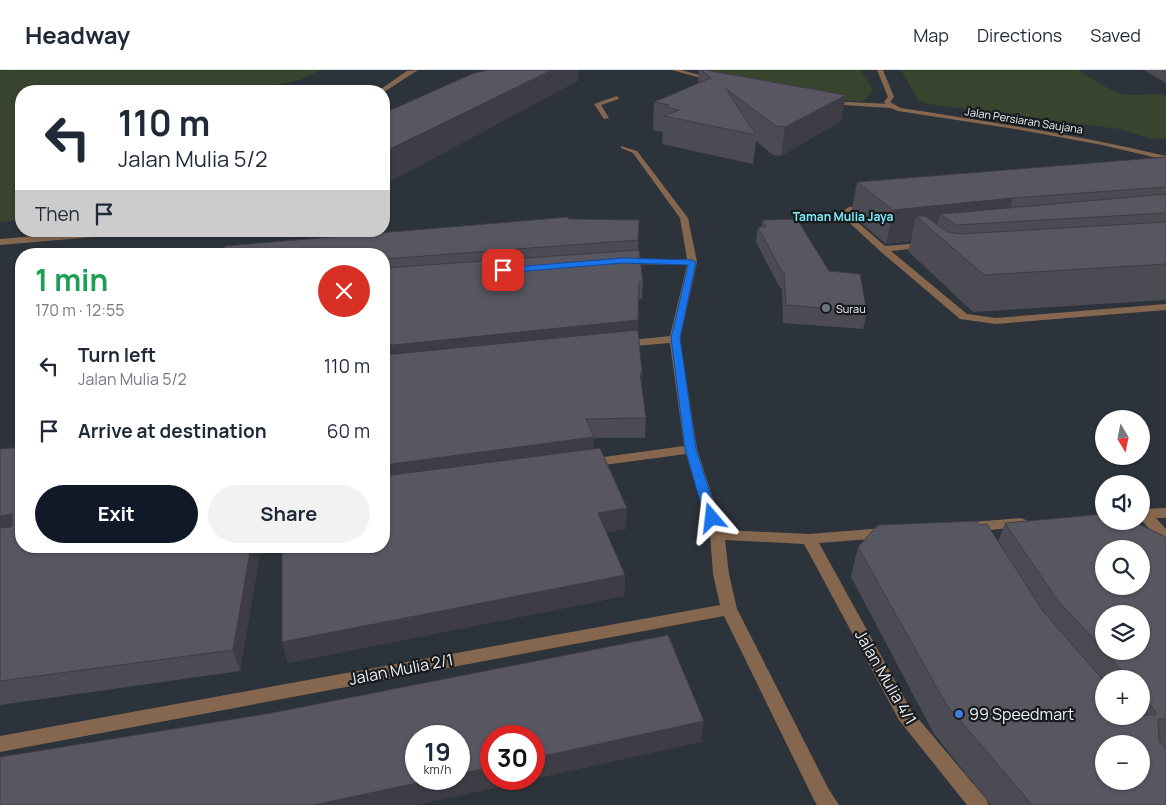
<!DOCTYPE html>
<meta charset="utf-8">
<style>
body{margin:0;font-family:Manrope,sans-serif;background:#f2f2f3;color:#1f2937;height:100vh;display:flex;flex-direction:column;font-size:19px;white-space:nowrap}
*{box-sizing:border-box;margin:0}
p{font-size:16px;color:#747a83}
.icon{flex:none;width:28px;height:28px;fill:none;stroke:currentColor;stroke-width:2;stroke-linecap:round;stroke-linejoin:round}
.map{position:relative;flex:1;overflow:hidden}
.drawer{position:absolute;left:15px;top:178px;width:375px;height:305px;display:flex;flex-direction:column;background:#fff;border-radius:20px;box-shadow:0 1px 4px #0004}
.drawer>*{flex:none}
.top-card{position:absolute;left:15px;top:15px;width:375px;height:152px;border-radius:20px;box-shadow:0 1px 4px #0004;background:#fff;color:#1f2937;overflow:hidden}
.needle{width:32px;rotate:170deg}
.tools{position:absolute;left:1095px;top:340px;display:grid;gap:10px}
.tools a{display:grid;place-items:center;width:55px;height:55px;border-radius:50%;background:#fff;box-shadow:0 1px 4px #0004;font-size:25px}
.speed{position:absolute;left:405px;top:655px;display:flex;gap:10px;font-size:25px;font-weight:700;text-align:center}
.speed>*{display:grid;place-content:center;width:65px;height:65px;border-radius:50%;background:#fff;box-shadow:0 1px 4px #0004;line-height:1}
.speed small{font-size:12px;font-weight:400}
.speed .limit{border:8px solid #d22;background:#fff;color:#111}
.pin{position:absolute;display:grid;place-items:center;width:42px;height:42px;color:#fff;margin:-21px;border-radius:10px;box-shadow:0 2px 8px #0006}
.me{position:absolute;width:55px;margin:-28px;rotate:343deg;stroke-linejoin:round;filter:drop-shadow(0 0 4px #0008)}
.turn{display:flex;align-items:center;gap:18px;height:105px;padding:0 20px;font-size:22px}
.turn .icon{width:65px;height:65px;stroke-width:2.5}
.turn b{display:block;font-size:35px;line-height:42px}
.then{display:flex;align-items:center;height:48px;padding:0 20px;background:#0003;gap:10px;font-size:19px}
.round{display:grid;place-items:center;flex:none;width:52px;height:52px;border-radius:26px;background:#f2f2f3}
.summary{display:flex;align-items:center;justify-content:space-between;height:85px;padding:0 20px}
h1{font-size:30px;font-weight:700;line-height:38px;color:#1e9e55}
.cta{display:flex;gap:10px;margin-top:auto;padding:10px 20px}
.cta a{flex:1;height:58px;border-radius:30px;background:#111827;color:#fff;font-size:20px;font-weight:700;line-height:58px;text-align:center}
.cta a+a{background:#f2f2f3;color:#1f2937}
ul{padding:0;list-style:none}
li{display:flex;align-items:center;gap:15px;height:65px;padding:0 20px}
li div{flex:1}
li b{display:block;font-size:19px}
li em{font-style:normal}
header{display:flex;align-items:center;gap:30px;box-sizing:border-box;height:70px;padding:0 25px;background:#fff;border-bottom:1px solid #e0e1e3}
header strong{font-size:24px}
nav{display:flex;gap:28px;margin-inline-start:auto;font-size:18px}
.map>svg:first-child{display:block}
.green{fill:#39442e}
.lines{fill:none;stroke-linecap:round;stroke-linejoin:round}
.service{fill:#85674f;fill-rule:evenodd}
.minor{fill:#85674f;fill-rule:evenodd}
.tertiary{fill:#85674f;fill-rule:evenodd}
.wall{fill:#4c4a53;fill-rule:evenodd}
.shaded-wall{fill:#3e3c44}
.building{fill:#585661;stroke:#3e3c44;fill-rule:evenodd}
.route{fill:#1a73e8;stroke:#114b97}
.worship-dot{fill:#6b7280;stroke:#181b1e;stroke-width:2}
.shop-dot{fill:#3f7fe0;stroke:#181b1e;stroke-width:2}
.labels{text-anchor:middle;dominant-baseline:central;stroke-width:4.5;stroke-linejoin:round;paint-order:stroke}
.far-street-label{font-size:11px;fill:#edf1f7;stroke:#181b1e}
.far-poi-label{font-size:11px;fill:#edf1f7;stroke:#181b1e;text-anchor:start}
.far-neighbourhood-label{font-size:12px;font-weight:bold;fill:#7ee8f7;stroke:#181b1e}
.near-street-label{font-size:16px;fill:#edf1f7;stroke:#181b1e}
.near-poi-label{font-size:16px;fill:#edf1f7;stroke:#181b1e;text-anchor:start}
</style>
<header>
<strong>Headway</strong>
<nav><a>Map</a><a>Directions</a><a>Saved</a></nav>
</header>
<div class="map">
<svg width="1166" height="735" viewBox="0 0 1166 735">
<rect width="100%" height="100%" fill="#2d333b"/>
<path class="green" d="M 4,0 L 321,0 L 299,10 L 251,21 L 21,21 L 21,150 L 0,152 L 0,1 Z
M 696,0 L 860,0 L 873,20 L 864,31 C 807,32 750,14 696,0 Z
M 901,0 L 1079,0 C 1092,9 1115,25 1132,25 C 1144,26 1155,21 1166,26 L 1166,68 L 1153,69 L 1119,59 L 928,34 L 918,30 Z"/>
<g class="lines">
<path class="service" d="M 617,26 L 619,29 L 601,35 L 609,48 L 604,49 L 594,34 Z
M 870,135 L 873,135 L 873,139 L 848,144 L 885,176 L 922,173 L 923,175 L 919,178 L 891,181 L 967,244 L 996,248 L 1166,234 L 1166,240 L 996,254 L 960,249 L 880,181 L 839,143 L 849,137 Z"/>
<path class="minor" d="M 418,0 L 384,22 L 378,21 L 407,1 Z
M 672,0 L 681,0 L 718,10 L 715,12 Z
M 828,31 L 890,34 L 893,36 L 890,38 L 826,34 Z
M 621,76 L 637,81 L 688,148 L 697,192 L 680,269 L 697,379 L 723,460 L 809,464 L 884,458 L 889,460 L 891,463 L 889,466 L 884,468 L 819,473 L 911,640 L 986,729 L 989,735 L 967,735 L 899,650 L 804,474 L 725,470 L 729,504 L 737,539 L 828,718 L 839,735 L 817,735 L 814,730 L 724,546 L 0,682 L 0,666 L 720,535 L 713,504 L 710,465 L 686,384 L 589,397 L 582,393 L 589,389 L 684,376 L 670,273 L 622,277 L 617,274 L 622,271 L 670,266 L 687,195 L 625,194 L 622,193 L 622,189 L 687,189 L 680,148 L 633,83 L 621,78 Z
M 93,161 L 105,161 L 93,167 L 0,175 L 0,169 Z
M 1166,438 L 1166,448 L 1156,448 L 1166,459 L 1166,473 L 1161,471 L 1141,450 L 1141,439 Z
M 1021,448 L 1026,450 L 1028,453 L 1026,456 L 972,462 L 967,460 L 965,457 L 967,454 L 972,452 Z"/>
<path class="tertiary" d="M 877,0 L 883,0 L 894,27 L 890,32 L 901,38 C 990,52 1078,65 1166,86 L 1166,90 L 1102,75 L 1021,60 L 898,41 L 888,37 L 884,32 L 888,27 Z"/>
</g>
<path class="wall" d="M 699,0 L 705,0 L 846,25 L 841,51 L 781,86 L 773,85 L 756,71 L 753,94 L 662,74 L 663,62 L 653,60 L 654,32 L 698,13 Z
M 1144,0 L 1166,0 L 1166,13 Z
M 1166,87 L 1166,230 L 973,242 L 908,181 L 911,171 L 886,174 L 851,144 L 857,112 Z
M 569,149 L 639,150 L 638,180 L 643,212 L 642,229 L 639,229 L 638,260 L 642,303 L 641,314 L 646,348 L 645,368 L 594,368 L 594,379 L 626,459 L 606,462 L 625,505 L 624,526 L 288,593 L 282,572 L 384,476 L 384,184 Z
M 762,150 L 829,201 L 867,242 L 863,259 L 783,253 L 782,218 L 780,218 L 756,172 L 758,157 L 762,157 Z
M 0,379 L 261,476 L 240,601 L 0,635 Z
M 1005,453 L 1166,467 L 1166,735 L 991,735 L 934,664 L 851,507 L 858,477 L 980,455 L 998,472 ZM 1104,544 L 1141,581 L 1104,581 ZM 1104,609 L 1141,609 L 1141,646 L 1104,646 Z"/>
<path class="shaded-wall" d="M 552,0 L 578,0 L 578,11 L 384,115 L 384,82 Z
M 846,25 L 841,51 L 781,86 L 785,57 Z
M 1013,128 L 1006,152 L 940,144 L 936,163 L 916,146 L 911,171 L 886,174 L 893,140 Z
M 638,250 L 638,268 L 384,294 L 384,276 Z
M 594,367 L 594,386 L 384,415 L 384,395 Z
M 627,438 L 626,459 L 598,464 L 598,443 Z
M 12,444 L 21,463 L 0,468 L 0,446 Z
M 251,476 L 261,476 L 240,601 L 233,580 Z
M 625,505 L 624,526 L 288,593 L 282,572 Z
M 704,651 L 701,672 L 418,735 L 314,735 L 436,709 L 459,709 L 459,704 L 491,697 L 491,709 L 534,709 L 534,688 Z"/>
<path class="building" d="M 488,0 L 552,0 L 384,82 L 384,43 L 474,3 Z
M 701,0 L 705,0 L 846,25 L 785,57 L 776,56 L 726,19 L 756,65 L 664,46 L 679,40 L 666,37 L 669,35 L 654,32 L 711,8 Z
M 1166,87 L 1166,117 L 1013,128 L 893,140 L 857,112 Z
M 1166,124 L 1166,143 L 956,155 L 940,144 Z
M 916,146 L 925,146 L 948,162 L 960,164 L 1166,152 L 1166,194 L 984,205 Z
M 568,147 L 569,149 L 639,150 L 638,170 L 384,189 L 384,184 L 223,184 L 225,176 Z
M 797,149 L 829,201 L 860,204 L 867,242 L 786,235 L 784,202 L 782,202 L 758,157 L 766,157 L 762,150 Z
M 639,180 L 643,212 L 639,212 L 638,250 L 384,276 L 384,198 Z
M 638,260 L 642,303 L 640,303 L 646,348 L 586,349 L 594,367 L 384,395 L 384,285 Z
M 21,377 L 21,476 L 251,476 L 233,580 L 0,611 L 0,458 L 11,457 L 12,455 L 12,444 L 0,446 L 0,379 Z
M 600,378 L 627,438 L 598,443 L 625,505 L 282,572 L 282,476 L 384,476 L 384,406 Z
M 1104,444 L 1104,451 L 1132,451 L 1166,467 L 1166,650 L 1161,648 L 1158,650 L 1159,671 L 1166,679 L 1166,735 L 1032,735 L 946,634 L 858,477 L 878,455 L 976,451 L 980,455 L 987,454 L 1043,541 L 1104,611 L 1104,646 L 1141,646 L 1141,645 L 1155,645 L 1156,642 L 1141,623 L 1141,609 L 1123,609 L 1122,601 L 1104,581 L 1141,581 L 1141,544 L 1104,544 L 1104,580 L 1058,531 L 1005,453 ZM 1104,479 L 1141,479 L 1141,516 L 1104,516 ZM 1104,674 L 1141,674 L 1141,711 L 1104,711 Z
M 668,565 L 704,651 L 534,688 L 534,666 L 491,666 L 491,697 L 459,704 L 459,666 L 416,666 L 416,709 L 436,709 L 314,735 L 0,735 L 0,687 L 271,643 Z"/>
<path class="route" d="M 623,188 L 692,190 L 696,192 L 680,268 L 696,379 L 718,448 L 716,451 L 707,451 L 705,448 L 685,379 L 671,268 L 688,195 L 623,193 L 503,203 L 499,200 L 503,198 Z"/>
<circle class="worship-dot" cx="826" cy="238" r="5"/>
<circle class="shop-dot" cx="959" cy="644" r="5"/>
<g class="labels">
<g class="far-street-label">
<text transform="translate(1024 50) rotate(9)">Jalan Persiaran Saujana</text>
</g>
<g class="far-poi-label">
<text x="836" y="238">Surau</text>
</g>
<g class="far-neighbourhood-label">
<text x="843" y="146">Taman Mulia Jaya</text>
</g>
<g class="near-street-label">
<text transform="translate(401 599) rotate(-11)">Jalan Mulia 2/1</text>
<text transform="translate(886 607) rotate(60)">Jalan Mulia 4/1</text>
</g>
<g class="near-poi-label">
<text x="969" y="644">99 Speedmart</text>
</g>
</g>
</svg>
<div class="tools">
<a><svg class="needle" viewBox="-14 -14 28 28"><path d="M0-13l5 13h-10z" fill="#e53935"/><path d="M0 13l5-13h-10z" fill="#747a83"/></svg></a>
<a><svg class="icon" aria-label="sound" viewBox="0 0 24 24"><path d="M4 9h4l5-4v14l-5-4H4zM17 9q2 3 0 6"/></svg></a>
<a><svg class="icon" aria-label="search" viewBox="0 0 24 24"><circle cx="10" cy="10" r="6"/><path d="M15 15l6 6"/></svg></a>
<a><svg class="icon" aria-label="layers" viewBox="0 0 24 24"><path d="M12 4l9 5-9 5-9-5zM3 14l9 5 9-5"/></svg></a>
<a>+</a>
<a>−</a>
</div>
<div class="speed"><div>19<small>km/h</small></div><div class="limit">30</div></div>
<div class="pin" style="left:503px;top:200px;background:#d93025"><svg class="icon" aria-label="arrive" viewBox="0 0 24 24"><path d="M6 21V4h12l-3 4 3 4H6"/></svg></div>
<svg class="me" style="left:712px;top:448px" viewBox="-20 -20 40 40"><path d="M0-17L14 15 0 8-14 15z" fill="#1a73e8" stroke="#fff" stroke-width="4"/></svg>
<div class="top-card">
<div class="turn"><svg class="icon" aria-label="left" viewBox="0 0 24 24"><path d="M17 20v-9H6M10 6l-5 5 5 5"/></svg><div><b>110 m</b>Jalan Mulia 5/2</div></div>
<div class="then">Then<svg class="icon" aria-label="arrive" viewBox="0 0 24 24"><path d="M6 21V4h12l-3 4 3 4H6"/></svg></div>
</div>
<section class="drawer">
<div class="summary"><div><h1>1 min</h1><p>170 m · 12:55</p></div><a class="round" style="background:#d93025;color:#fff"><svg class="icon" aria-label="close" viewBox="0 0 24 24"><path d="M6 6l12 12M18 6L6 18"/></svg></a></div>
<ul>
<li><svg class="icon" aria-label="left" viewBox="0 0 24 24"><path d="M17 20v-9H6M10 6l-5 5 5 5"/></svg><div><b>Turn left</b><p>Jalan Mulia 5/2</p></div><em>110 m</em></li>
<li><svg class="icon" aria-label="arrive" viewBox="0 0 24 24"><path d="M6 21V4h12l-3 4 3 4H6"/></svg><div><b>Arrive at destination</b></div><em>60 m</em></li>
</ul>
<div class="cta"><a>Exit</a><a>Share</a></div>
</section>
</div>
